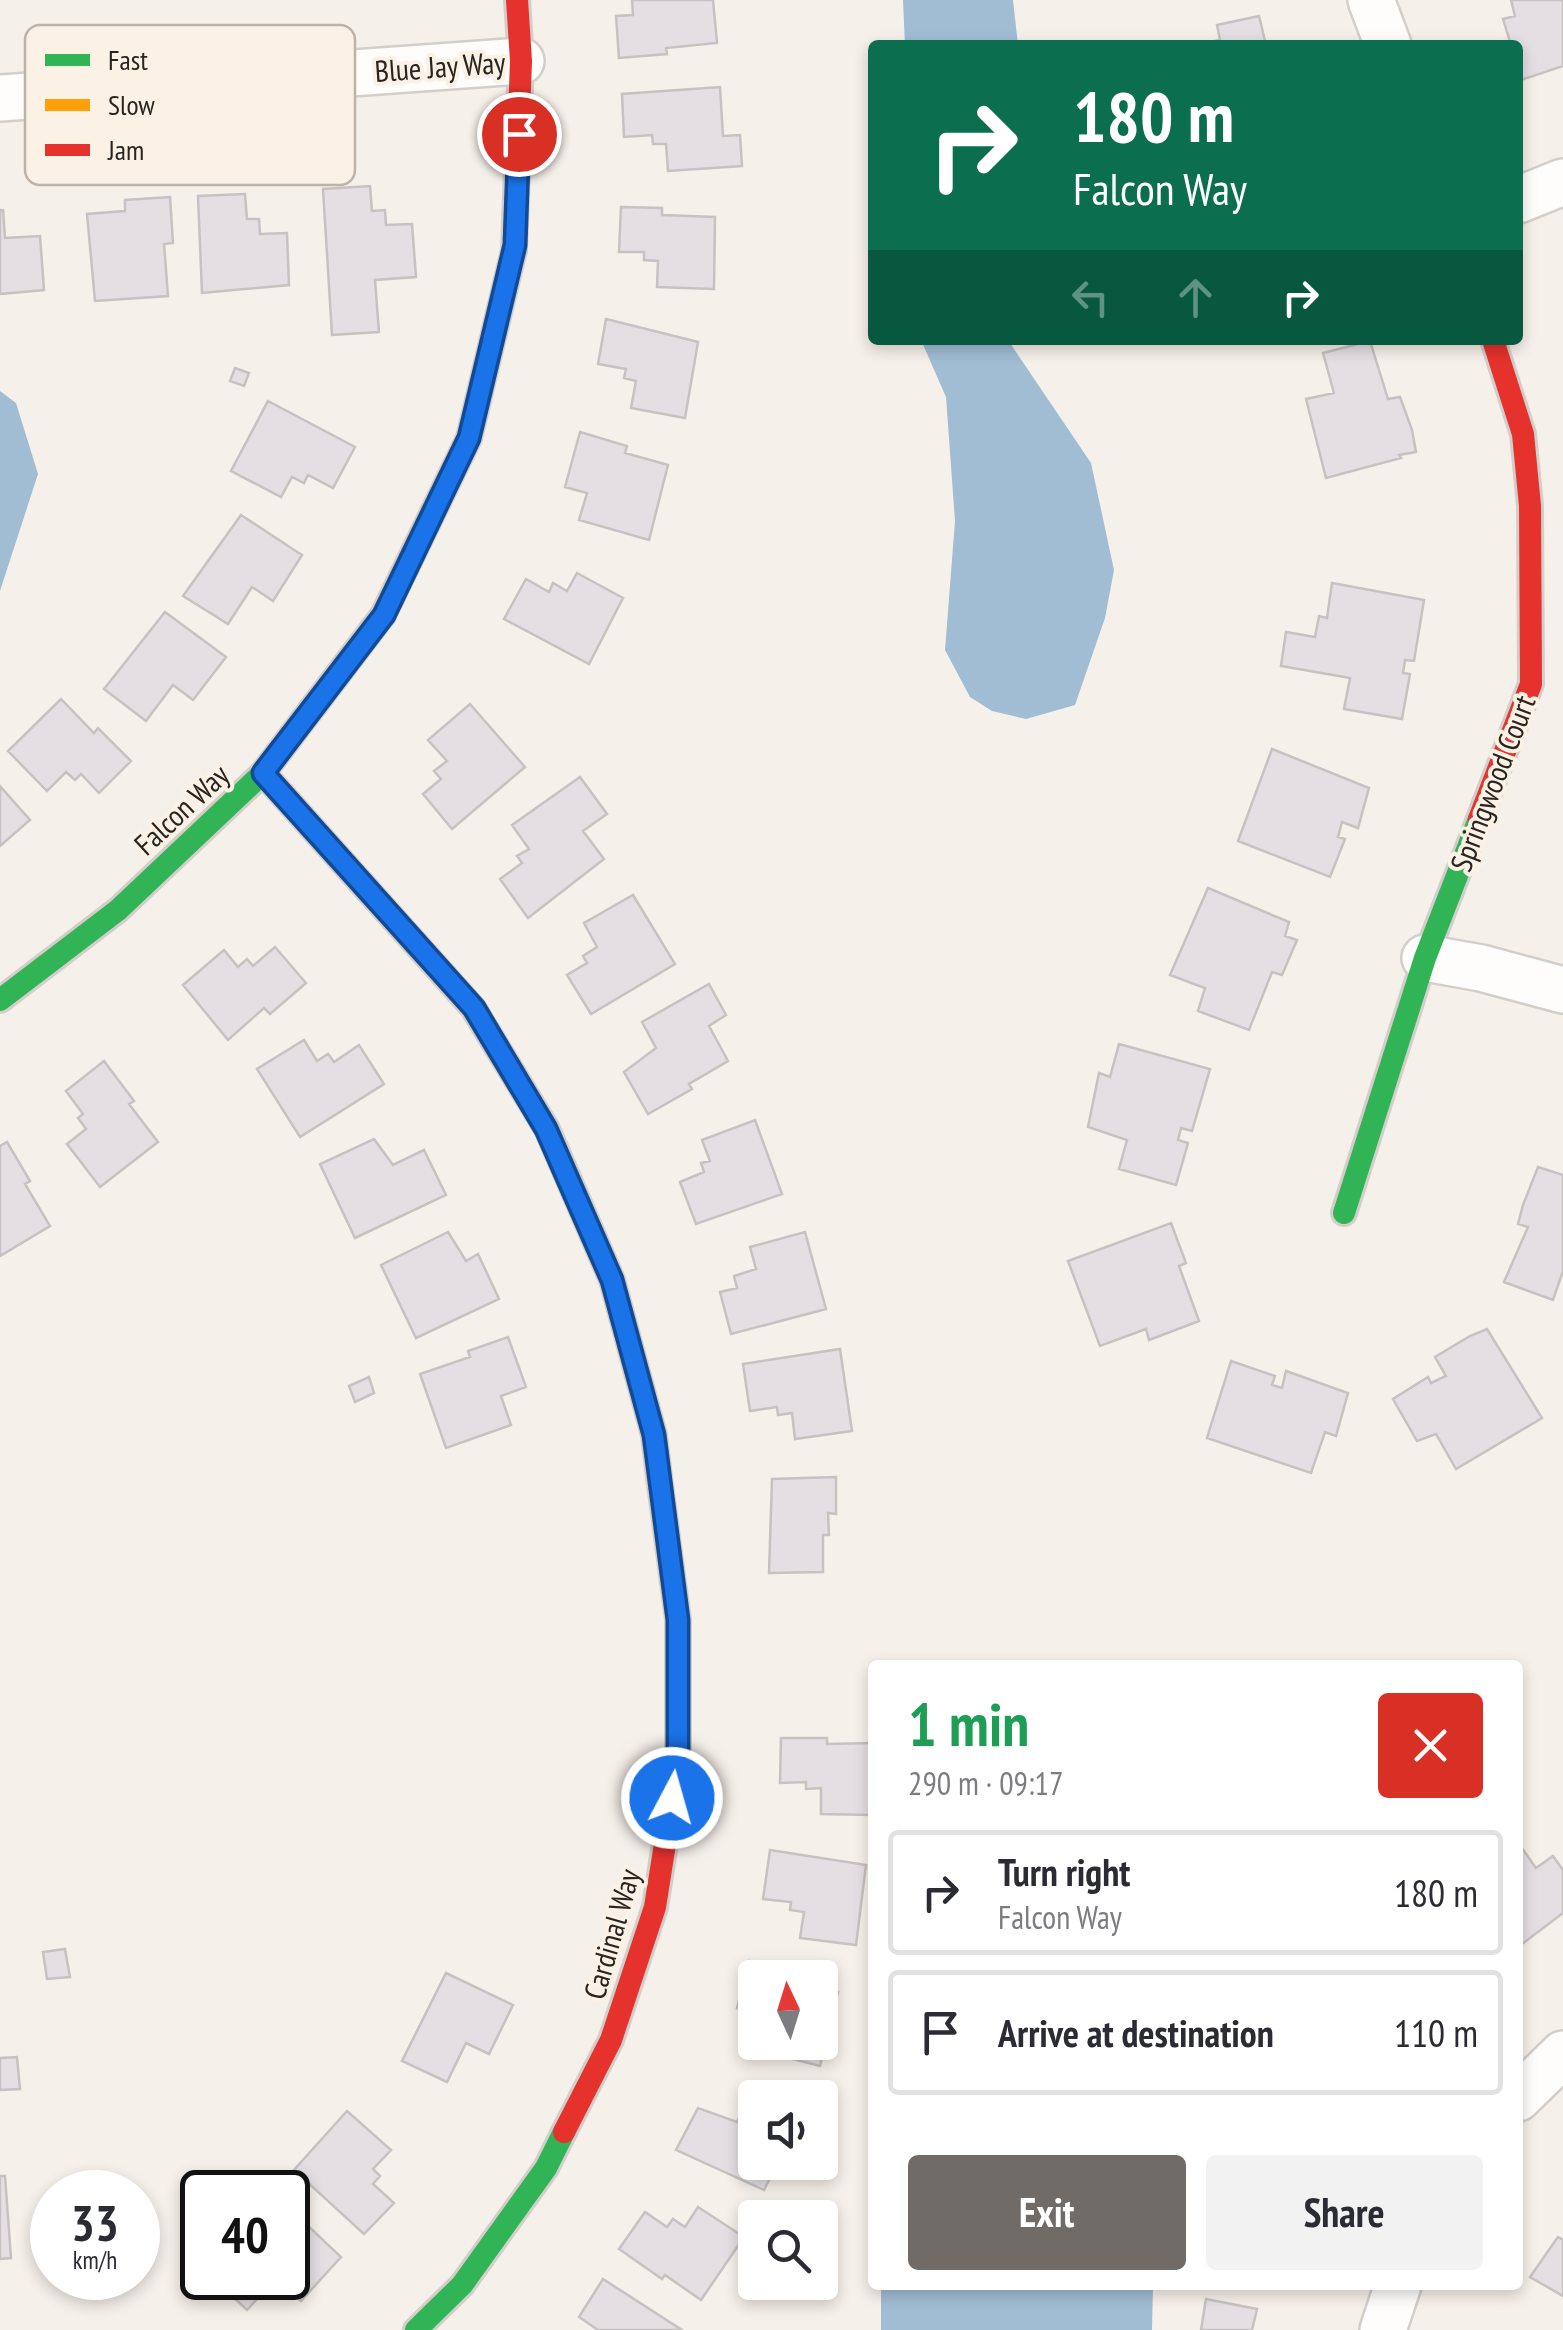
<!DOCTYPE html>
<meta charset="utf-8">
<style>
body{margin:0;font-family:"PT Sans Narrow",sans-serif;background:#f2f2f3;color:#2b2b33;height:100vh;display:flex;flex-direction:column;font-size:38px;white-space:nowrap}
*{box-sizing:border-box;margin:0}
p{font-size:32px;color:#7c7c81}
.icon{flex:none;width:55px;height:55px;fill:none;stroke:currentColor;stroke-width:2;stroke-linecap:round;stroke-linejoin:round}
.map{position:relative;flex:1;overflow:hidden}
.sheet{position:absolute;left:868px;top:1660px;width:655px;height:630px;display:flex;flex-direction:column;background:#fff;border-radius:10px;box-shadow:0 5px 15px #0003}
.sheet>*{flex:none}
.guide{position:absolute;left:868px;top:40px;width:655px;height:305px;border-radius:10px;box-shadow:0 5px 15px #0003;background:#0b6e4f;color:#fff;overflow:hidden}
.needle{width:65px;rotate:356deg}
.fabs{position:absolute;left:738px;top:1960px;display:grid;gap:20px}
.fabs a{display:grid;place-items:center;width:100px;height:100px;border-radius:10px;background:#fff;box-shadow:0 5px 15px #0003;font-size:50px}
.speed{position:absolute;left:30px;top:2170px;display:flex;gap:20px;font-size:50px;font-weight:700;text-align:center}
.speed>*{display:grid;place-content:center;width:130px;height:130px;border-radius:50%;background:#fff;box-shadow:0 5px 15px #0003;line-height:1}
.speed small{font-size:25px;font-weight:400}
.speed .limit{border:5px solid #111;border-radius:15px;background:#fff;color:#111}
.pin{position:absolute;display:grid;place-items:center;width:85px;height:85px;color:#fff;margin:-42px;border:5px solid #fff;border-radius:50%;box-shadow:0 2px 10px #0007}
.me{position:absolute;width:110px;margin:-55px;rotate:6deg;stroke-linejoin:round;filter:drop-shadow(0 0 8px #0008)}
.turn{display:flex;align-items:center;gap:35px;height:210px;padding:0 40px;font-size:45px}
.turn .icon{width:130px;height:130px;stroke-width:2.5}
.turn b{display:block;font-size:70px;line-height:85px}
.lanes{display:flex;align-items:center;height:95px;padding:0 40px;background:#0003;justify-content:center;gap:50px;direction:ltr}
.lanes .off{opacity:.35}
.round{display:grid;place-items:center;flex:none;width:105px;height:105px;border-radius:10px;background:#f2f2f3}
.summary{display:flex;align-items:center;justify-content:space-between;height:170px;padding:0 40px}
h1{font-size:60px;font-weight:600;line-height:75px;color:#1e9e55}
.action{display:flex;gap:20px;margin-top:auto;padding:20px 40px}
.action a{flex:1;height:115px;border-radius:10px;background:#706b67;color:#fff;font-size:40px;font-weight:600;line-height:115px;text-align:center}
.action a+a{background:#f2f2f3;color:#2b2b33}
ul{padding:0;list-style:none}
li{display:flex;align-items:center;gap:30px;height:125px;margin:0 20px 15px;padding:0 20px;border:5px solid #e1e1e2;border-radius:10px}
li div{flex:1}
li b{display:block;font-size:38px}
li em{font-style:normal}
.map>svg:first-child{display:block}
.water{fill:#a0bdd4}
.building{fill:#e5dfe4;stroke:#c6c2c2;stroke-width:2.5}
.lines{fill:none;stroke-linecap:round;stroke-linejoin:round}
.street-casing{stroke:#d3ceca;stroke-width:50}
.fast-casing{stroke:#d3ceca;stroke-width:28}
.slow-casing{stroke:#d3ceca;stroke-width:28}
.jam-casing{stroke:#d3ceca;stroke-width:28}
.street{stroke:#fefdfc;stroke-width:45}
.fast{stroke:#30b455;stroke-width:22}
.slow{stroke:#ff9f0a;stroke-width:22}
.jam{stroke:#e5322d;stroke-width:22}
.route-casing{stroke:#114b97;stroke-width:25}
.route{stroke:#1a73e8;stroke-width:18}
.labels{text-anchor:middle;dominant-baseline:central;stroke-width:8;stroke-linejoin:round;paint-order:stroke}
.street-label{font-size:30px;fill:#282420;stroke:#fbf1e5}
.key{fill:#fbf1e5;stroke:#bcb4aa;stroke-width:2.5}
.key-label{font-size:28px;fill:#282420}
</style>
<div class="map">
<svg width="1563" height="2330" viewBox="0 0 1563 2330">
<rect width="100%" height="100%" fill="#f6f0ea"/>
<path class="water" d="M 903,0 L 1013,0 L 1018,45 L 905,45 Z
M 921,340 L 1011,340 L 1012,346 L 1091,463 L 1114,570 L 1105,618 L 1075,705 L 1026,719 L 992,711 L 970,697 L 945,650 L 955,521 L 946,397 Z
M 0,391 L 16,403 L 38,474 L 0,591 Z
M 881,2285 L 1153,2285 L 1152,2330 L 881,2330 Z"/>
<path class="building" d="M 632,0 L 713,0 L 717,43 L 666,48 L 667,54 L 619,58 L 616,16 L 633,15 Z
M 1511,0 L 1563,0 L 1563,66 L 1521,80 L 1518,67 L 1518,45 L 1511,45 L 1503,19 L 1515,16 Z
M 1259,16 L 1266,45 L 1194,45 L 1220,40 L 1217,25 Z
M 720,87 L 723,136 L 740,135 L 742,166 L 668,171 L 666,144 L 653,144 L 652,135 L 624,137 L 622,94 Z
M 370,186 L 372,211 L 385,210 L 386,225 L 412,224 L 416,277 L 375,280 L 379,332 L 332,335 L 323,189 Z
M 245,194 L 247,219 L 259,219 L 260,234 L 287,233 L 289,285 L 202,293 L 198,196 Z
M 170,197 L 173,243 L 164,244 L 168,296 L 95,301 L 87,214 L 125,211 L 125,200 Z
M 621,207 L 662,208 L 662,215 L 715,217 L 714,289 L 657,287 L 658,261 L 644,260 L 644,252 L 619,252 Z
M 0,210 L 3,210 L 5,238 L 40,236 L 44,290 L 0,294 Z
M 606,319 L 698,342 L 685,418 L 631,408 L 636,381 L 624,378 L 626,369 L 598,364 Z
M 1370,341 L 1388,399 L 1400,397 L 1412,430 L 1416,452 L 1399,455 L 1401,458 L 1326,478 L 1306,399 L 1334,393 L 1323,353 Z
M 235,368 L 249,373 L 244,386 L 230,381 Z
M 268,401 L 355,447 L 333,488 L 308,475 L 304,483 L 292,477 L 281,497 L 231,471 Z
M 580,432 L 627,446 L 625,453 L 668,465 L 649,540 L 579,520 L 587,493 L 565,487 Z
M 241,515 L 302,555 L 273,601 L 252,587 L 228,624 L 183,596 Z
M 577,573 L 623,598 L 589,664 L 504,619 L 526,579 L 549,592 L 553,583 L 567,591 Z
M 1332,583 L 1424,600 L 1414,661 L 1405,660 L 1403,673 L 1410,674 L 1402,719 L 1344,709 L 1350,678 L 1281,666 L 1286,632 L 1315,637 L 1319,616 L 1327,618 Z
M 165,612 L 226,657 L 193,700 L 173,685 L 146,721 L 104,689 Z
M 61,699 L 94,733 L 98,728 L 131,761 L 99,793 L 81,774 L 75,780 L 66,772 L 47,791 L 8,751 Z
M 470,704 L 525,767 L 452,829 L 423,794 L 441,779 L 434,771 L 447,761 L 428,740 Z
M 1272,749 L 1369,788 L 1358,828 L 1342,822 L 1338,837 L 1345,839 L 1330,877 L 1238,841 Z
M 580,777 L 607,814 L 583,831 L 604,859 L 528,918 L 500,879 L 522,863 L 517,856 L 529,849 L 512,825 Z
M 0,786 L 30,820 L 0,846 Z
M 1208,888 L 1289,922 L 1285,936 L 1297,940 L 1282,975 L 1272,972 L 1249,1030 L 1198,1011 L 1205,988 L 1170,975 Z
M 633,895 L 675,964 L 591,1014 L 567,975 L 587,963 L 583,956 L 597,947 L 584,923 Z
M 275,947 L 306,983 L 270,1014 L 264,1008 L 228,1040 L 183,985 L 224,950 L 238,967 L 247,959 L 253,966 Z
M 709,984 L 726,1015 L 709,1026 L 728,1061 L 689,1084 L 692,1089 L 648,1114 L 624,1072 L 656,1048 L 642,1022 Z
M 304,1040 L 317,1061 L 328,1054 L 334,1062 L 359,1045 L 384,1084 L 300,1137 L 257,1069 Z
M 1119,1044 L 1210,1069 L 1192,1131 L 1181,1128 L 1178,1140 L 1188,1143 L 1176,1185 L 1119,1169 L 1127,1140 L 1088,1127 L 1099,1073 L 1110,1077 Z
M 104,1061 L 134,1101 L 129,1104 L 158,1142 L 100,1187 L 67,1144 L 86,1129 L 78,1118 L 83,1114 L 66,1091 Z
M 755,1120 L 782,1194 L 696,1224 L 680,1182 L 704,1172 L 701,1163 L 710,1161 L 702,1140 Z
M 374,1139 L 393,1165 L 424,1150 L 446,1195 L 355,1238 L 320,1164 Z
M 7,1142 L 30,1181 L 25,1184 L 50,1226 L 0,1256 L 0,1146 Z
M 1538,1167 L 1563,1175 L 1563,1271 L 1553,1300 L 1504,1282 L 1528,1227 L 1518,1224 L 1523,1205 Z
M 1171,1223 L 1186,1263 L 1179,1266 L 1199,1321 L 1149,1340 L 1146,1329 L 1100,1346 L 1068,1261 Z
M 448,1232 L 466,1261 L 478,1254 L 499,1299 L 416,1338 L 381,1265 Z
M 805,1232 L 826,1309 L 731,1334 L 720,1292 L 737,1288 L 734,1276 L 756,1269 L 750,1247 Z
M 1487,1329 L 1542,1418 L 1456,1469 L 1436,1434 L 1417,1441 L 1393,1399 L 1428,1377 L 1431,1383 L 1446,1376 L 1435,1357 L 1470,1336 Z
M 508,1337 L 526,1387 L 501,1396 L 511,1425 L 446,1448 L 420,1374 L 470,1357 L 468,1351 Z
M 840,1349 L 852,1431 L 795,1439 L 792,1413 L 778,1415 L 777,1407 L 750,1411 L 743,1364 Z
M 1231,1361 L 1275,1376 L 1272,1385 L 1282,1388 L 1286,1371 L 1348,1393 L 1336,1436 L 1325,1432 L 1311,1473 L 1207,1438 Z
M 369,1377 L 374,1393 L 355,1402 L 349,1386 Z
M 836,1477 L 836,1514 L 828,1513 L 829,1535 L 823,1535 L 823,1572 L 769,1573 L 772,1479 Z
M 781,1738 L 827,1738 L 827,1744 L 872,1743 L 872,1815 L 821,1814 L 821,1788 L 806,1789 L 806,1782 L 780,1783 Z
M 1521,1847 L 1536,1868 L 1553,1856 L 1563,1870 L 1563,1913 L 1518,1947 L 1518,1850 Z
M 770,1850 L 866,1865 L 856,1945 L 800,1938 L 804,1912 L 790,1910 L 791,1902 L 763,1899 Z
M 65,1949 L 70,1977 L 47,1979 L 43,1952 Z
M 749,1961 L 795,1973 L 794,1978 L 755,1978 L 755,2013 L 737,2008 Z
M 446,1973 L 513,2005 L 489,2054 L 466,2043 L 447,2082 L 402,2061 Z
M 820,1988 L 838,1992 L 820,2066 L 766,2052 L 769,2042 L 820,2042 Z
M 17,2057 L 20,2089 L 0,2090 L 0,2058 Z
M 748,2099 L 755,2102 L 755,2162 L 778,2162 L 764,2190 L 676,2150 L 698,2108 L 737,2122 Z
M 347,2111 L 391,2150 L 373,2169 L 380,2176 L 373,2184 L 394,2203 L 364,2234 L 294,2170 Z
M 0,2176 L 5,2176 L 11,2258 L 0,2259 Z
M 288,2207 L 341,2257 L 301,2301 L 276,2278 L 247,2310 L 213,2278 L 288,2278 Z
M 698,2207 L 744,2237 L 701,2300 L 665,2275 L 662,2279 L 619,2249 L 645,2212 L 667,2227 L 673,2219 L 685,2227 Z
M 1558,2237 L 1563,2240 L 1563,2296 L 1530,2277 Z
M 603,2279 L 682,2330 L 598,2330 L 579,2317 Z
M 1206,2299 L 1257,2309 L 1252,2330 L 1201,2330 Z"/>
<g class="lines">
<g class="street-casing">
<path id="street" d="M 1371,0 L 1388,45
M 0,98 L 521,61
M 1518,200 L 1563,182
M 1425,958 L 1481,968 L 1563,990
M 1518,2098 L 1563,2054
M 1383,2330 L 1398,2285"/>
</g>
<g class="fast-casing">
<path id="fast" d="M 0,1000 L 118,910 L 263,773 L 288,740
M 1344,1213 L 1425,958 L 1479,819
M 416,2330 L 462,2285 L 546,2168 L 564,2132"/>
</g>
<g class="slow-casing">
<path id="slow" d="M 288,740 L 383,615 L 469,438 L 514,250
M 263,773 L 473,1008 L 547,1129 L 612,1280 L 654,1435 L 659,1477"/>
</g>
<g class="jam-casing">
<path id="jam" d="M 514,250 L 521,61 L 517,0
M 1479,819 L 1531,684 L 1530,506 L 1523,434 L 1493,340
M 564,2132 L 611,2040 L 655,1907 L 678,1762 L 678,1620 L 659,1477"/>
</g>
<use href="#street" class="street"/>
<use href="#fast" class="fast"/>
<use href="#slow" class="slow"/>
<use href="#jam" class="jam"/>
</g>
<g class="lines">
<g class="route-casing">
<path id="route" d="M 519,134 L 515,245 L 469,438 L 384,615 L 263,773 L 474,1008 L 546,1129 L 612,1280 L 654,1435 L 678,1620 L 678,1762 L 672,1798"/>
</g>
<use href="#route" class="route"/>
</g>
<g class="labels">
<g class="street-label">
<text transform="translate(440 66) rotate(-4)">Blue Jay Way</text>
<text transform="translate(1492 783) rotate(-69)">Springwood Court</text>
<text transform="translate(181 809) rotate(-43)">Falcon Way</text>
<text transform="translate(611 1934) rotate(-74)">Cardinal Way</text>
</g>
</g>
<rect x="25" y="25" width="330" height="160" rx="15" class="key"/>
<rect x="45" y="54" width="45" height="12" fill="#30b455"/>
<rect x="45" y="99" width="45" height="12" fill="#ff9f0a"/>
<rect x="45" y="144" width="45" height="12" fill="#e5322d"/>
<g class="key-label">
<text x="108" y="70">Fast</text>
<text x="108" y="115">Slow</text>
<text x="108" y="160">Jam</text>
</g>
</svg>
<div class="fabs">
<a><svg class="needle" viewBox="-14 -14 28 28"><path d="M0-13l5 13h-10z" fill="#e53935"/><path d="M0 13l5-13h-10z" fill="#7c7c81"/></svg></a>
<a><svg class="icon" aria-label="sound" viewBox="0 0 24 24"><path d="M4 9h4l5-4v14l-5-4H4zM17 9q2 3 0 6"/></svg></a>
<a><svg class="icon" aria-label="search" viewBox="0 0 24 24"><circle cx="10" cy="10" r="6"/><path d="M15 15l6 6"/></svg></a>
</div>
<div class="speed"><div>33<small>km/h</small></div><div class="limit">40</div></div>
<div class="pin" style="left:519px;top:134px;background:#d93025"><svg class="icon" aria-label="arrive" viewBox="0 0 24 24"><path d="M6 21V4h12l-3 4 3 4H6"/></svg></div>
<svg class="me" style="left:672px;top:1798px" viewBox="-20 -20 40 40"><circle r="17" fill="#1a73e8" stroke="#fff" stroke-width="3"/><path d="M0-11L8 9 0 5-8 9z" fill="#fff"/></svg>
<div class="guide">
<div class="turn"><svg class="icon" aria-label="right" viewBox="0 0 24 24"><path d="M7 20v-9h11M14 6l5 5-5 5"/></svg><div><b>180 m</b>Falcon Way</div></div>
<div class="lanes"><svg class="icon off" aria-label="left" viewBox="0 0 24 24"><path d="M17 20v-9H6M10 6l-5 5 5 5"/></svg><svg class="icon off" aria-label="ahead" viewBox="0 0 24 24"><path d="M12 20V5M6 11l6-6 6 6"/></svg><svg class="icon" aria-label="right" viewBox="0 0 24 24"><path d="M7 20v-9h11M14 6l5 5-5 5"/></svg></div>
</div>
<section class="sheet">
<div class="summary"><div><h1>1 min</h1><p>290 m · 09:17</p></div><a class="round" style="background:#d93025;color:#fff"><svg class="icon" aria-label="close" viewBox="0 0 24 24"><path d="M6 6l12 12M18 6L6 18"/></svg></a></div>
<ul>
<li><svg class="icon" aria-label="right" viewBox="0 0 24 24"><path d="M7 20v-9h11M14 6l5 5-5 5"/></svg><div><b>Turn right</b><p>Falcon Way</p></div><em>180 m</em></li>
<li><svg class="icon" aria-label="arrive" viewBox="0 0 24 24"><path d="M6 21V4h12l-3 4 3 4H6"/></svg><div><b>Arrive at destination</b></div><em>110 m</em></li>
</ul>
<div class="action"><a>Exit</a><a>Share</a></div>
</section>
</div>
